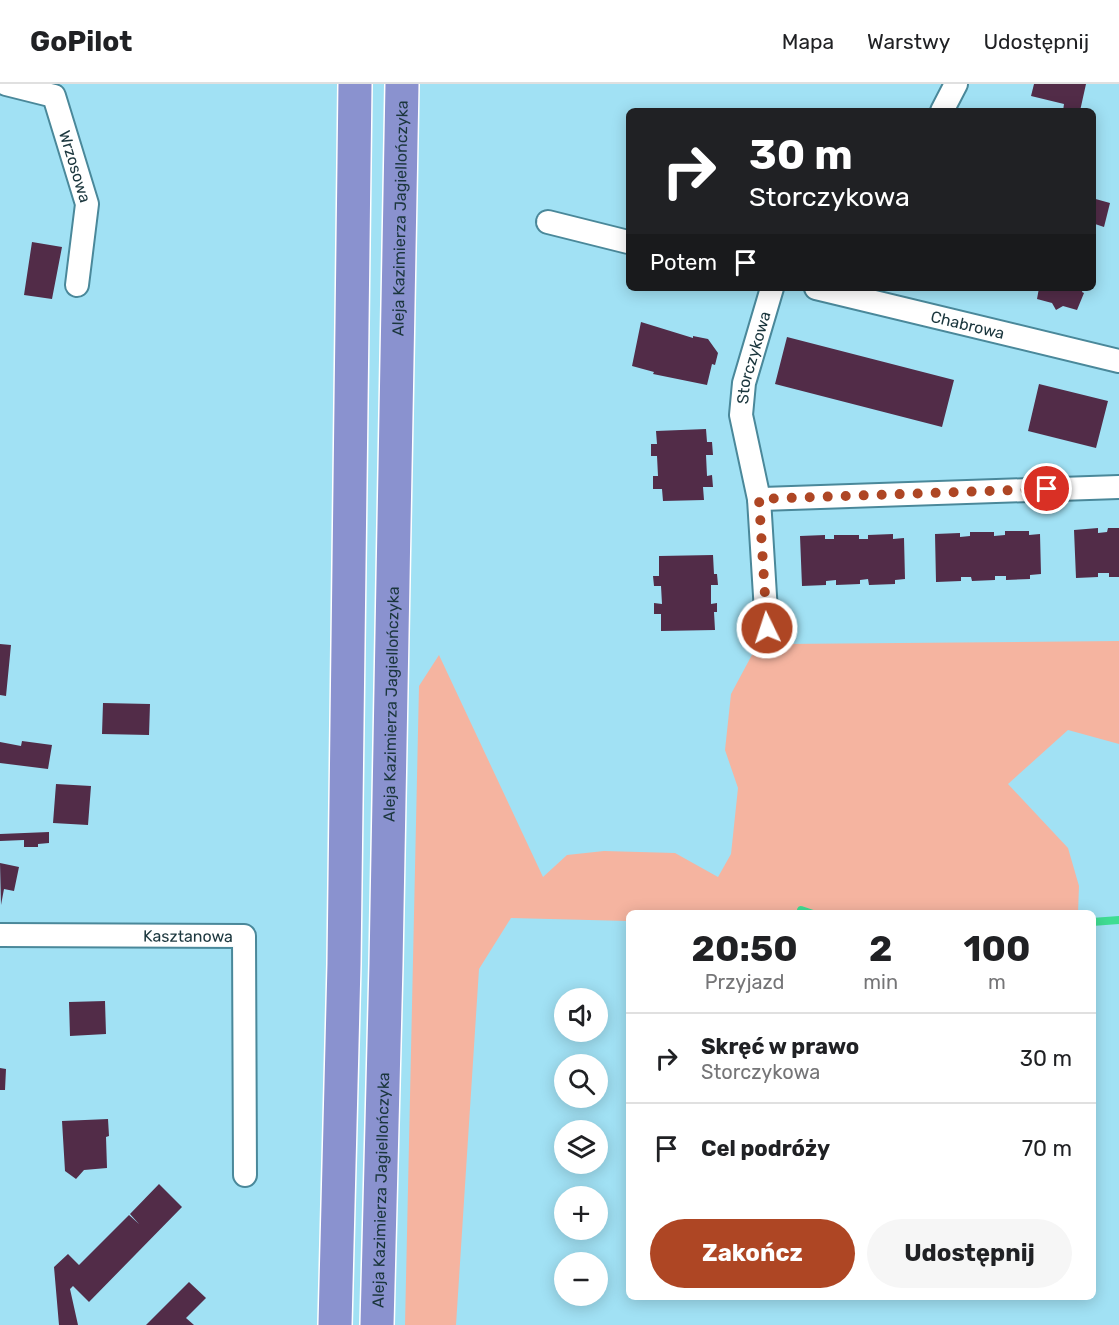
<!DOCTYPE html>
<html lang="pl">
<meta charset="utf-8">
<style>
body{margin:0;font-family:Rubik,sans-serif;background:#f6f6f6;color:#202124;height:100vh;display:flex;flex-direction:column;font-size:22px;white-space:nowrap}
*{box-sizing:border-box;margin:0}
p{font-size:20px;color:#757577}
.icon{flex:none;width:33px;height:33px;fill:none;stroke:currentColor;stroke-width:2;stroke-linecap:round;stroke-linejoin:round}
.map{position:relative;flex:1;overflow:hidden}
.drawer{position:absolute;left:626px;top:826px;width:470px;height:390px;display:flex;flex-direction:column;background:#fff;border-radius:9px;box-shadow:0 3px 15px #0003}
.drawer>*{flex:none}
.banner{position:absolute;left:626px;top:24px;width:470px;height:183px;border-radius:9px;box-shadow:0 3px 15px #0003;background:#202124;color:#fff;overflow:hidden}
.buttons{position:absolute;left:554px;top:904px;display:grid;gap:12px}
.buttons a{display:grid;place-items:center;width:54px;height:54px;border-radius:50%;background:#fff;box-shadow:0 3px 15px #0003;font-size:30px}
.pin{position:absolute;display:grid;place-items:center;width:51px;height:51px;color:#fff;margin:-26px;border:3px solid #fff;border-radius:50%;box-shadow:0 2px 6px #0007}
.me{position:absolute;width:66px;margin:-33px;rotate:356deg;stroke-linejoin:round;filter:drop-shadow(0 0 4px #0008)}
.turn{display:flex;align-items:center;gap:21px;height:126px;padding:0 24px;font-size:27px}
.turn .icon{width:78px;height:78px;stroke-width:2.5}
.turn b{display:block;font-size:42px;line-height:51px}
.then{display:flex;align-items:center;height:57px;padding:0 24px;background:#0003;gap:12px;font-size:22px}
.eta{display:flex;justify-content:space-evenly;align-items:center;height:102px;text-align:center}
.eta b{font-size:36px;font-weight:700;line-height:42px}
.action{display:flex;gap:12px;margin-top:auto;padding:12px 24px}
.action a{flex:1;height:69px;border-radius:36px;background:#ae4624;color:#fff;font-size:24px;font-weight:700;line-height:69px;text-align:center}
.action a+a{background:#f6f6f6;color:#202124}
ul{padding:0;list-style:none}
li{display:flex;align-items:center;gap:18px;height:90px;padding:0 24px;border-top:2px solid #e0e0e0}
li div{flex:1}
li b{display:block;font-size:22px}
li em{font-style:normal}
header{display:flex;align-items:center;gap:36px;box-sizing:border-box;height:84px;padding:0 30px;background:#fff;border-bottom:2px solid #e0e0e0}
header strong{font-size:28px}
nav{display:flex;gap:33px;margin-inline-start:auto;font-size:21px}
.map>svg:first-child{display:block}
.green{fill:#f5b4a0}
.lines{fill:none;stroke-linecap:round;stroke-linejoin:round}
.stream{stroke:#3fdd93;stroke-width:8}
.building{fill:#522c48}
.street-casing{stroke:#4a889a;stroke-width:26}
.highway-casing{stroke:#fff;stroke-width:36}
.street{stroke:#fff;stroke-width:22}
.highway{stroke:#8a92cf;stroke-width:33}
.route{stroke:#ae4624;stroke-width:10;stroke-dasharray:0 18}
.labels{text-anchor:middle;dominant-baseline:central;stroke-width:6;stroke-linejoin:round;paint-order:stroke}
.street-label{font-size:16px;fill:#1b363d;stroke:#b9ecfb}
</style>
<header>
<strong>GoPilot</strong>
<nav><a>Mapa</a><a>Warstwy</a><a>Udostępnij</a></nav>
</header>
<div class="map">
<svg width="1119" height="1241" viewBox="0 0 1119 1241">
<rect width="100%" height="100%" fill="#a1e1f4"/>
<path class="green" d="M 1119,557 L 1119,660 L 1068,646 L 1008,700 L 1068,764 L 1079,802 L 1078,829 L 628,830 L 628,837 L 511,834 L 479,885 L 456,1241 L 405,1241 L 419,602 L 439,571 L 543,793 L 567,771 L 604,767 L 675,769 L 718,793 L 731,770 L 738,704 L 725,666 L 731,610 L 754,567 L 783,560 Z"/>
<g class="lines">
<path class="stream" d="M 801,826 L 813,830
M 1092,838 L 1119,836"/>
</g>
<path class="building" d="M 1034,0 L 1086,0 L 1080,27 L 1063,27 L 1064,20 L 1031,12 Z
M 1092,114 L 1110,119 L 1104,143 L 1092,139 Z
M 32,158 L 62,163 L 52,215 L 24,211 Z
M 1039,204 L 1083,204 L 1082,208 L 1084,209 L 1077,226 L 1063,222 L 1056,226 L 1052,219 L 1037,215 Z
M 641,238 L 693,254 L 693,252 L 708,255 L 718,269 L 715,281 L 712,280 L 707,301 L 653,290 L 654,288 L 632,282 Z
M 787,253 L 954,296 L 942,343 L 775,300 Z
M 1039,300 L 1108,317 L 1096,364 L 1028,347 Z
M 706,345 L 707,358 L 712,358 L 713,371 L 706,371 L 707,392 L 712,391 L 713,403 L 703,403 L 704,416 L 663,417 L 662,405 L 653,405 L 653,392 L 658,392 L 657,372 L 651,372 L 651,360 L 657,360 L 656,347 Z
M 1098,444 L 1098,449 L 1107,448 L 1108,444 L 1119,444 L 1119,493 L 1109,493 L 1109,489 L 1098,489 L 1098,493 L 1076,494 L 1074,446 Z
M 1005,447 L 1029,447 L 1029,451 L 1040,450 L 1041,490 L 1030,491 L 1030,495 L 1006,496 L 1006,492 L 995,492 L 995,496 L 972,497 L 971,493 L 961,493 L 961,497 L 936,498 L 935,450 L 960,449 L 960,453 L 970,452 L 970,448 L 994,448 L 994,452 L 1005,451 Z
M 893,450 L 893,455 L 904,454 L 905,495 L 895,496 L 895,500 L 869,501 L 868,495 L 860,496 L 860,500 L 836,501 L 836,496 L 826,497 L 826,501 L 802,502 L 800,452 L 825,451 L 825,455 L 834,455 L 834,451 L 859,451 L 859,455 L 868,455 L 868,451 Z
M 713,471 L 714,490 L 717,490 L 718,501 L 711,501 L 711,520 L 717,519 L 717,528 L 714,528 L 715,546 L 661,547 L 661,530 L 654,530 L 654,519 L 662,520 L 661,502 L 654,502 L 653,492 L 659,492 L 659,472 Z
M 0,560 L 11,561 L 6,612 L 0,611 Z
M 103,619 L 150,620 L 149,651 L 102,650 Z
M 22,657 L 52,661 L 48,685 L 0,679 L 0,658 L 21,662 Z
M 56,700 L 91,702 L 88,741 L 53,739 Z
M 49,748 L 49,759 L 38,760 L 38,763 L 24,763 L 24,756 L 0,757 L 0,750 Z
M 0,779 L 19,783 L 14,807 L 4,805 L 1,821 Z
M 105,917 L 106,950 L 70,952 L 69,918 Z
M 0,984 L 6,985 L 5,1006 L 0,1006 Z
M 108,1035 L 109,1052 L 106,1053 L 107,1084 L 84,1086 L 76,1095 L 65,1087 L 62,1037 Z
M 159,1100 L 182,1123 L 89,1218 L 73,1202 L 70,1205 L 78,1241 L 59,1241 L 54,1183 L 68,1170 L 79,1181 L 129,1131 L 139,1140 L 130,1130 Z
M 189,1198 L 206,1214 L 186,1234 L 194,1241 L 146,1241 Z"/>
<g class="lines">
<g class="street-casing">
<g id="street">
<path id="s1" d="M 6,0 L 54,12 L 87,120 L 77,201"/>
<path d="M 942,27 L 956,0"/>
<path d="M 548,138 L 628,158"/>
<path id="s2" d="M 816,204 L 1119,277"/>
<path d="M 759,415 L 1119,403"/>
<path id="s3" d="M 767,544 L 759,415 L 741,331 L 744,299 L 772,204"/>
<path id="s4" d="M 0,851 L 244,852 L 245,1091"/>
</g>
</g>
<g class="highway-casing">
<g id="highway">
<path d="M 335,1241 L 344,880 L 355,0"/>
<path id="s5" d="M 377,1241 L 386,880 L 402,0"/>
</g>
</g>
<use href="#street" class="street"/>
<use href="#highway" class="highway"/>
</g>
<g class="lines">
<path class="route" d="M 767,544 L 759,415 L 1047,405"/>
</g>
<g class="labels">
<g class="street-label">
<text stroke="none"><textPath href="#s1" startOffset="123">Wrzosowa</textPath></text>
<text stroke="none"><textPath href="#s5" startOffset="1107">Aleja Kazimierza Jagiellończyka</textPath></text>
<text stroke="none"><textPath href="#s2" startOffset="156">Chabrowa</textPath></text>
<text stroke="none"><textPath href="#s3" startOffset="274">Storczykowa</textPath></text>
<text stroke="none"><textPath href="#s5" startOffset="621">Aleja Kazimierza Jagiellończyka</textPath></text>
<text stroke="none"><textPath href="#s4" startOffset="188">Kasztanowa</textPath></text>
<text stroke="none"><textPath href="#s5" startOffset="135">Aleja Kazimierza Jagiellończyka</textPath></text>
</g>
</g>
</svg>
<div class="buttons">
<a><svg class="icon" aria-label="sound" viewBox="0 0 24 24"><path d="M4 9h4l5-4v14l-5-4H4zM17 9q2 3 0 6"/></svg></a>
<a><svg class="icon" aria-label="search" viewBox="0 0 24 24"><circle cx="10" cy="10" r="6"/><path d="M15 15l6 6"/></svg></a>
<a><svg class="icon" aria-label="layers" viewBox="0 0 24 24"><path d="M12 4l9 5-9 5-9-5zM3 14l9 5 9-5"/></svg></a>
<a>+</a>
<a>−</a>
</div>
<div class="pin" style="left:1047px;top:405px;background:#d93025"><svg class="icon" aria-label="arrive" viewBox="0 0 24 24"><path d="M6 21V4h12l-3 4 3 4H6"/></svg></div>
<svg class="me" style="left:767px;top:544px" viewBox="-20 -20 40 40"><circle r="17" fill="#ae4624" stroke="#fff" stroke-width="3"/><path d="M0-11L8 9 0 5-8 9z" fill="#fff"/></svg>
<div class="banner">
<div class="turn"><svg class="icon" aria-label="right" viewBox="0 0 24 24"><path d="M7 20v-9h11M14 6l5 5-5 5"/></svg><div><b>30 m</b>Storczykowa</div></div>
<div class="then">Potem<svg class="icon" aria-label="arrive" viewBox="0 0 24 24"><path d="M6 21V4h12l-3 4 3 4H6"/></svg></div>
</div>
<section class="drawer">
<div class="eta">
<div><b>20:50</b><p>Przyjazd</p></div>
<div><b>2</b><p>min</p></div>
<div><b>100</b><p>m</p></div>
</div>
<ul>
<li><svg class="icon" aria-label="right" viewBox="0 0 24 24"><path d="M7 20v-9h11M14 6l5 5-5 5"/></svg><div><b>Skręć w prawo</b><p>Storczykowa</p></div><em>30 m</em></li>
<li><svg class="icon" aria-label="arrive" viewBox="0 0 24 24"><path d="M6 21V4h12l-3 4 3 4H6"/></svg><div><b>Cel podróży</b></div><em>70 m</em></li>
</ul>
<div class="action"><a>Zakończ</a><a>Udostępnij</a></div>
</section>
</div>
